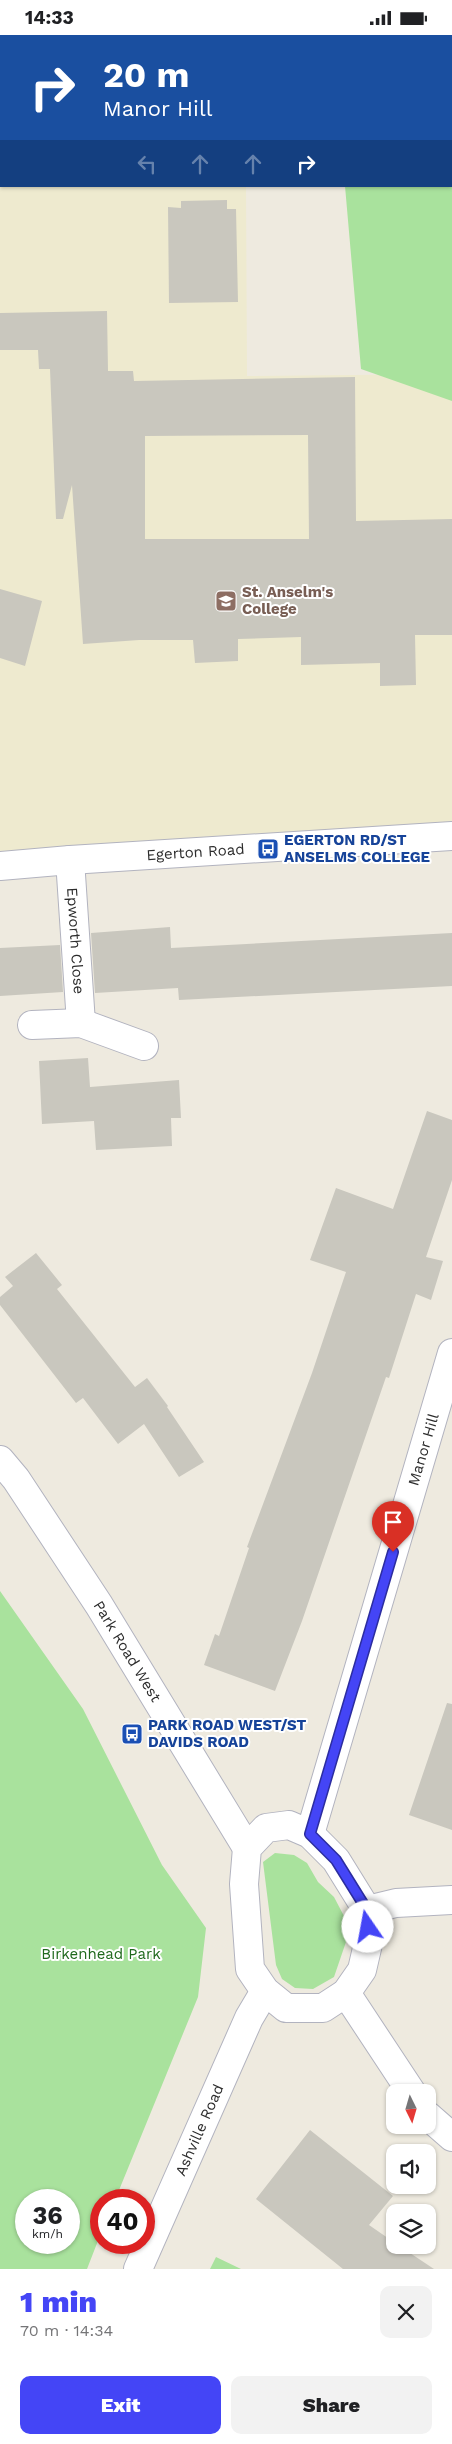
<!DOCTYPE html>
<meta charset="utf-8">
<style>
body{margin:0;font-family:"Work Sans",sans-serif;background:#f2f2f2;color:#202124;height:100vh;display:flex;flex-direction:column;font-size:19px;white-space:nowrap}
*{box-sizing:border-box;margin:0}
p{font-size:16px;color:#757577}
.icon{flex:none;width:28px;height:28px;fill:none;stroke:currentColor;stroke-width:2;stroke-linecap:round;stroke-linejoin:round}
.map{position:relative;height:2234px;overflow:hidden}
.details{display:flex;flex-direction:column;background:#fff;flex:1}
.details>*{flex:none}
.hud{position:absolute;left:0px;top:0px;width:452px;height:152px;box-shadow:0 1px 4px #0004;background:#1a4fa0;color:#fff;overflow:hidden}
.needle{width:32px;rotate:175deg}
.fabs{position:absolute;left:386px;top:2049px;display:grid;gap:10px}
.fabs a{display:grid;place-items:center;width:50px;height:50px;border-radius:10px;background:#fff;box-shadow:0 1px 4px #0004;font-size:25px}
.speed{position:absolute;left:15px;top:2154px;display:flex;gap:10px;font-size:25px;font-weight:700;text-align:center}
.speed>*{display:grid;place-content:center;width:65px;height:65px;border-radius:50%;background:#fff;box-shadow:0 1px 4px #0004;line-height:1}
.speed small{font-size:12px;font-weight:400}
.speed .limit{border:8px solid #d22;background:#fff;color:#111}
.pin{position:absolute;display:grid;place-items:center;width:42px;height:42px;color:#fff;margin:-51px -21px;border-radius:50% 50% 50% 0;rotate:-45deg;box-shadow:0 0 5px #0007}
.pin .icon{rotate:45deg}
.me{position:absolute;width:55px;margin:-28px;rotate:348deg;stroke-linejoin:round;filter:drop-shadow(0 0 4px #0008)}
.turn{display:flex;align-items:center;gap:18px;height:105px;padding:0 20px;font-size:22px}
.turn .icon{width:65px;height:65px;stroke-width:2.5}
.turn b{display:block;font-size:35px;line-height:42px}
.lanes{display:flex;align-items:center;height:48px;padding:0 20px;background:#0003;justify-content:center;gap:25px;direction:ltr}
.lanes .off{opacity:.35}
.round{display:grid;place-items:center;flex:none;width:52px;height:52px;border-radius:10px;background:#f2f2f2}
.summary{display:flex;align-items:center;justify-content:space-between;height:85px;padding:0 20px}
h1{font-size:30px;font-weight:800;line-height:38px;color:#4445f6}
.action{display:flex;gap:10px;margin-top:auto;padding:10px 20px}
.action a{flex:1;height:58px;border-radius:10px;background:#4445f6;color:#fff;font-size:20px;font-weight:800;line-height:58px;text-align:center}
.action a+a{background:#f2f2f2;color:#202124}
.status{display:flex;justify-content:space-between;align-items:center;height:35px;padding:0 25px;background:#fff;direction:ltr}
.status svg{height:14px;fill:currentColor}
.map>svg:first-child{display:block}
.education{fill:#eeeacf}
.green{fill:#a9e29d;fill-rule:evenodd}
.building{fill:#c9c7be;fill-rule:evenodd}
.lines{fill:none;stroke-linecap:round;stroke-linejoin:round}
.street-casing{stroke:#b2b3bf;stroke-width:30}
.secondary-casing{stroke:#b2b3bf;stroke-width:30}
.street{stroke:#fff;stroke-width:28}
.secondary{stroke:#fff;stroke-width:28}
.route-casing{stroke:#2c2da0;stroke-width:12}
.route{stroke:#4445f6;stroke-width:9}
.labels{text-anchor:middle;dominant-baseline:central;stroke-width:4;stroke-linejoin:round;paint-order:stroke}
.education-label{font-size:15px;font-weight:bold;fill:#785e54;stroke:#fff;text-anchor:start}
.transit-label{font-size:15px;font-weight:bold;fill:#164399;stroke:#fff;text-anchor:start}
.street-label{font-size:15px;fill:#2c2c2c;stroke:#fff}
.park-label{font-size:15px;fill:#1f691c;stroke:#fff}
</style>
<div class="status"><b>14:33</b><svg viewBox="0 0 49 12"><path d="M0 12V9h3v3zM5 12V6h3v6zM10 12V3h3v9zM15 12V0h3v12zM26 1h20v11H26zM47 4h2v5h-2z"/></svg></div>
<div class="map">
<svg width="452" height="2234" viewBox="0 0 452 2234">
<rect width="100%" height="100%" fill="#eeeadf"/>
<path class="education" d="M 0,0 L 108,1 L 1,1 L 1,151 L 246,151 L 247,341 L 452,339 L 452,791 L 0,817 Z"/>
<path class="green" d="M 452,144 L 452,366 L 361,334 L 345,151 L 451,151 Z
M 0,1556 L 83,1674 L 162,1830 L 206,1893 L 198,1962 L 115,2165 L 101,2165 L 101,2198 L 87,2234 L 0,2234 ZM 26,2165 L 69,2165 L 69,2208 L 26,2208 Z
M 275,1818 L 294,1820 L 307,1828 L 318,1847 L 334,1862 L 345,1883 L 347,1904 L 334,1942 L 313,1954 L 295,1953 L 282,1944 L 276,1930 L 263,1827 Z
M 216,2222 L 241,2234 L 210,2234 Z"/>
<path class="building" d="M 227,165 L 227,174 L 236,174 L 238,267 L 169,268 L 168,172 L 181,173 L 181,166 Z
M 107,276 L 108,336 L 133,336 L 134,346 L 355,342 L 356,486 L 452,484 L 452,600 L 415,600 L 416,650 L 380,651 L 380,628 L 301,630 L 301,602 L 238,604 L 238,626 L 195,628 L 193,605 L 139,605 L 83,609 L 72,450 L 63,484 L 56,484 L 50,334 L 39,334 L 38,315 L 0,315 L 0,278 ZM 308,400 L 309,504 L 145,504 L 145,401 Z
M 0,554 L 42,566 L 25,631 L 0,623 Z
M 170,892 L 171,913 L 452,898 L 452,951 L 179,965 L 178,953 L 95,958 L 91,898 Z
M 60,910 L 63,957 L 0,961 L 0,913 Z
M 88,1023 L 90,1052 L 179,1045 L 181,1083 L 171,1083 L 172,1111 L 96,1115 L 94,1086 L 42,1089 L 39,1026 Z
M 427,1076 L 452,1085 L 452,1145 L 426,1222 L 443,1226 L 431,1265 L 416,1259 L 389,1343 L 386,1342 L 302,1586 L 275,1656 L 204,1630 L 215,1599 L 219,1601 L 249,1513 L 247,1512 L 312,1338 L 346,1237 L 310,1225 L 336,1153 L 393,1174 Z
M 36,1218 L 62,1250 L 57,1254 L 135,1352 L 147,1343 L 168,1371 L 167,1372 L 204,1427 L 179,1442 L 144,1389 L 118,1409 L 83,1363 L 76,1368 L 0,1270 L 0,1262 L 13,1251 L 5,1242 Z
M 447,1668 L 452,1669 L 452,1795 L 409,1780 Z
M 310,2095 L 393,2161 L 369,2190 L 395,2208 L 395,2210 L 398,2210 L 434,2234 L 343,2234 L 256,2164 Z"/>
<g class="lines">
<g class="street-casing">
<g id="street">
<path id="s1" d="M 70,825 L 81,988"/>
<path id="s2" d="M 0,831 L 70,825 L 452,801"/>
<path d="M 32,990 L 81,988 L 144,1011"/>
<path id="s3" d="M 310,1799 L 452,1318"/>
<path d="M 367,1875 L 396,1868 L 452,1865"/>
</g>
</g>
<g class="secondary-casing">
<g id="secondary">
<path id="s4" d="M 0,1425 L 16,1444 L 99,1570 L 247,1813"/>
<path d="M 289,1790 L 310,1799 L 336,1825 L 367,1875 L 368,1909 L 362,1935 L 346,1958 L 323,1973 L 286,1973 L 265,1956 L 250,1934 L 244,1849 L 247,1813 L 266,1793 Z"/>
<path d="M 346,1958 L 412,2058"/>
<path d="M 428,2081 L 452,2102"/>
<path id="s5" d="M 138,2234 L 249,1983 L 265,1956"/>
</g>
</g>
<use href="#street" class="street"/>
<use href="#secondary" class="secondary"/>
</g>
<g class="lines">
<g class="route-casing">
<path id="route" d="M 368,1892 L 367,1875 L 336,1825 L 310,1799 L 393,1517"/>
</g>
<use href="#route" class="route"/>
</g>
<defs>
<g id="school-square" transform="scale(1.125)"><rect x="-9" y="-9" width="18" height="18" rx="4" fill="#8d6e63" stroke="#fff"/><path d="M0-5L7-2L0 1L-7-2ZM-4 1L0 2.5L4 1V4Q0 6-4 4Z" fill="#fff"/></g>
<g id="bus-square" transform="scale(1.125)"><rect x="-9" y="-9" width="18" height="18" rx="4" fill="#1a4fb4" stroke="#fff"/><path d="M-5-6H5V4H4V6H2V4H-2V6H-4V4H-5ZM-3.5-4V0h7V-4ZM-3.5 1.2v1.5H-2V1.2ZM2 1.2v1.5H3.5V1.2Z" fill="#fff"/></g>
</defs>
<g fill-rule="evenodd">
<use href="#school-square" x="226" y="566"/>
<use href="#bus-square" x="268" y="814"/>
<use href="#bus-square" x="132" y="1699"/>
</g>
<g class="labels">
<g class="education-label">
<text x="242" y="557">St. Anselm's<tspan x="242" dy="17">College</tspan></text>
</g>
<g class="transit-label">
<text x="284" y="805">EGERTON RD/ST<tspan x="284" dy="17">ANSELMS COLLEGE</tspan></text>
<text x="148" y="1690">PARK ROAD WEST/ST<tspan x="148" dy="17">DAVIDS ROAD</tspan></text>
</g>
<g class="street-label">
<text stroke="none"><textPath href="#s2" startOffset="196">Egerton Road</textPath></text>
<text stroke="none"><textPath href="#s1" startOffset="81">Epworth Close</textPath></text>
<text stroke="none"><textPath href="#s3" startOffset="401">Manor Hill</textPath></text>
<text stroke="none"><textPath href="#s4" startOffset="230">Park Road West</textPath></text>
<text stroke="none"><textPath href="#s5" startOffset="152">Ashville Road</textPath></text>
</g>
<g class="park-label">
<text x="101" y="1919">Birkenhead Park</text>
</g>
</g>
</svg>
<div class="fabs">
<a><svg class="needle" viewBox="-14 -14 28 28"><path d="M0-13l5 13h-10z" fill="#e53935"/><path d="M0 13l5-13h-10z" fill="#757577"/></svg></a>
<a><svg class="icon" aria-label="sound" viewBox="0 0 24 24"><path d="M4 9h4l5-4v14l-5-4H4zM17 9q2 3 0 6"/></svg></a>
<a><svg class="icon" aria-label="layers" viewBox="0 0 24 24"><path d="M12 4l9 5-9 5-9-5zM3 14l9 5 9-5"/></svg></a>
</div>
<div class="speed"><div>36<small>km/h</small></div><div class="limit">40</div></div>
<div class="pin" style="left:393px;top:1517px;background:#d93025"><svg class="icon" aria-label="arrive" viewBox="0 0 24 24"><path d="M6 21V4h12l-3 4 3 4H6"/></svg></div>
<svg class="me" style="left:368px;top:1892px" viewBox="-20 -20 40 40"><circle r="19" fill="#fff"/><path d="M0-13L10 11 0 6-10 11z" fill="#4445f6"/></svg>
<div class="hud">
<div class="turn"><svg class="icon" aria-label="right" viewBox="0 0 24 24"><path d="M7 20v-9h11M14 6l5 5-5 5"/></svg><div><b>20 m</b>Manor Hill</div></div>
<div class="lanes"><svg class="icon off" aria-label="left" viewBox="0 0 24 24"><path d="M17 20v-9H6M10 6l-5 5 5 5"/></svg><svg class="icon off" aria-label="ahead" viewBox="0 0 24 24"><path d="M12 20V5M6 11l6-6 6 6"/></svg><svg class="icon off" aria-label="ahead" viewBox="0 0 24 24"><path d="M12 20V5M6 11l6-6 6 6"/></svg><svg class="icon" aria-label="right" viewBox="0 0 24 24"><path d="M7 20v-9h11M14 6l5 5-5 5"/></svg></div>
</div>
</div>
<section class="details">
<div class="summary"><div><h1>1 min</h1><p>70 m · 14:34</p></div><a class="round"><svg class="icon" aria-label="close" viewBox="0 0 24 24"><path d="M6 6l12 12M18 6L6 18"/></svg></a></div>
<div class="action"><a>Exit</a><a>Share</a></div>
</section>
